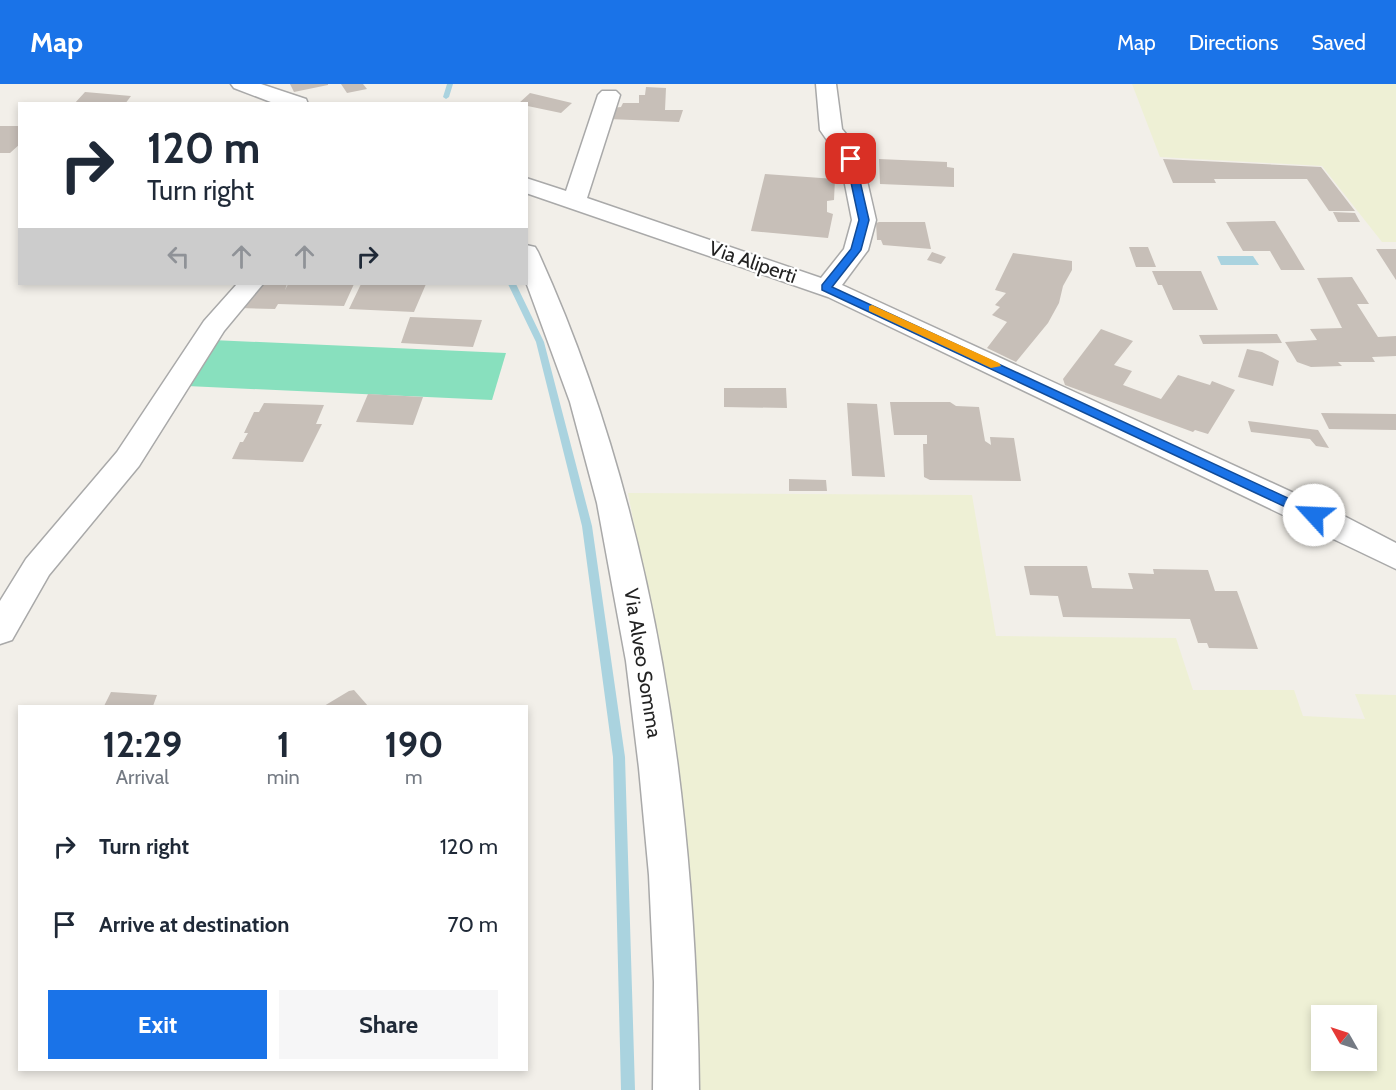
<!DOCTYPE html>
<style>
body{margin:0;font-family:Cabin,sans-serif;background:#f6f6f7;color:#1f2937;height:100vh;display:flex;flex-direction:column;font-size:22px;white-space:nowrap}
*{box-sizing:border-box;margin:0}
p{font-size:20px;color:#747a83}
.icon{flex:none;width:33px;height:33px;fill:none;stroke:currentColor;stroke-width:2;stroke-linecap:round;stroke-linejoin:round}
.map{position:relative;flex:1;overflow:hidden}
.sheet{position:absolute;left:18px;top:621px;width:510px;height:366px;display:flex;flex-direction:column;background:#fff;border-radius:0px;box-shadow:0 3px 9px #0003}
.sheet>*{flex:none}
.guide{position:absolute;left:18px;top:18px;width:510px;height:183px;border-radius:0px;box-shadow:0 3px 9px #0003;background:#fff;color:#1f2937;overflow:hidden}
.needle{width:39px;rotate:309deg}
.controls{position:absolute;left:1311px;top:921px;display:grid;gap:12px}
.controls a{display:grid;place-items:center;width:66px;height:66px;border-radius:0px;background:#fff;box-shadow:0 3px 9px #0003;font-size:30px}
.pin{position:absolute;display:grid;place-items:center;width:51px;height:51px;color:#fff;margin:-26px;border-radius:12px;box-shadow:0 3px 9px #0006}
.me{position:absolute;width:66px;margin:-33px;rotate:295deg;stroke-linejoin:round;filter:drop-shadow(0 0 4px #0008)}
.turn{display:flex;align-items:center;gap:21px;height:126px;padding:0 30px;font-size:27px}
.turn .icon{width:78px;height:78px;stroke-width:2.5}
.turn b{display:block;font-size:42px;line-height:51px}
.lanes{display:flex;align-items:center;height:57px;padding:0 30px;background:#0003;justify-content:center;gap:30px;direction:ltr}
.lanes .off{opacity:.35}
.eta{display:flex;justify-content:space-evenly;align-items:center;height:102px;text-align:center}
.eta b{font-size:36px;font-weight:700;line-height:42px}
.button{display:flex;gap:12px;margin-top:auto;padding:12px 30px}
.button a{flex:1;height:69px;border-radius:0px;background:#1a73e8;color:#fff;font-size:24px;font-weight:700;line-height:69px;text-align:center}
.button a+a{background:#f6f6f7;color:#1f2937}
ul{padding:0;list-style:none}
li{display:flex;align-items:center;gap:18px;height:78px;padding:0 30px}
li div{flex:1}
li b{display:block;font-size:22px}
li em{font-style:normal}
header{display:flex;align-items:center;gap:36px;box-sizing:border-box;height:84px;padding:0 30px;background:#1a73e8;color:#fff}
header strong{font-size:28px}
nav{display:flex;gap:33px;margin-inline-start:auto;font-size:21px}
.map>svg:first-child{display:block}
.farmland{fill:#eef0d5;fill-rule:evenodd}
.pitch{fill:#88e0be}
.water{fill:#aad3df}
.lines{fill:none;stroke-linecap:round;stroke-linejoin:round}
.stream{fill:#aad3df;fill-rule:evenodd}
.building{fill:#c7bfb8}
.minor-casing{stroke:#a9a9a9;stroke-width:3}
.minor{fill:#fff;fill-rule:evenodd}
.route{fill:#1a73e8;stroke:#114b97;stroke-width:1.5}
.slow{fill:#f59e0b}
.labels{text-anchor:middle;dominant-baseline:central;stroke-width:4.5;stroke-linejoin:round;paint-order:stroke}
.street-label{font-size:20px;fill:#222;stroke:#fff}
</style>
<header>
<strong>Map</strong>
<nav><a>Map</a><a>Directions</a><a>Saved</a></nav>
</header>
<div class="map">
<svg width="1396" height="1006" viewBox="0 0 1396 1006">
<rect width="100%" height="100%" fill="#f2efe9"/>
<path class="farmland" d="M 1132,0 L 1396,0 L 1396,158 L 1382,158 L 1322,82 L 1160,73 Z
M 628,409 L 972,411 L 996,552 L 1176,554 L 1193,606 L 1294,606 L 1303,632 L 1365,635 L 1355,610 L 1396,611 L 1396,1006 L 694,1006 L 665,606 ZM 1322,932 L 1366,932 L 1366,976 L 1322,976 Z"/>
<path class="pitch" d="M 212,256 L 506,269 L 492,316 L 187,302 Z"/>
<path class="water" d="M 1217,172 L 1253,172 L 1259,181 L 1221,181 Z"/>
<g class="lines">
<path class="stream" d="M 447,0 L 453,0 L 449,13 L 446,15 L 443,13 Z
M 508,200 L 516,200 L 544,258 L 592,442 L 625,673 L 635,1006 L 621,1006 L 613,673 L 582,442 L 536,258 Z"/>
</g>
<path class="building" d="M 290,0 L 328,0 L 328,1 L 294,8 Z
M 341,0 L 363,0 L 367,5 L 347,9 Z
M 646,3 L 666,4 L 665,26 L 683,26 L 679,38 L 609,35 L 612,24 L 621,23 L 623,19 L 639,19 L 639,11 L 645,11 Z
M 85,8 L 131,12 L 125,20 L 74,20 Z
M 530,9 L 572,19 L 561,29 L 518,20 Z
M 0,42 L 20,42 L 20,60 L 10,69 L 0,69 Z
M 879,75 L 947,78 L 947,83 L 954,84 L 954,103 L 880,100 Z
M 1163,75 L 1321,83 L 1355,127 L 1329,127 L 1307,95 L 1214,95 L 1216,99 L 1173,99 Z
M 765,90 L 835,95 L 834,116 L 827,117 L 827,128 L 833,130 L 828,154 L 751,147 Z
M 1333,128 L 1355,129 L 1360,138 L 1338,138 Z
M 1275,137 L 1293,166 L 1305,186 L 1281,186 L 1270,167 L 1243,167 L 1226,138 Z
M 879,138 L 925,138 L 931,165 L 883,161 L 881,156 L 877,156 L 876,139 Z
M 1129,163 L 1148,163 L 1156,183 L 1136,183 Z
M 1376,165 L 1396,165 L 1396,196 Z
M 932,168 L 946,173 L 941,180 L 927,176 Z
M 1013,169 L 1072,177 L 1072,186 L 1063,202 L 1059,219 L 1048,239 L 1016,278 L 987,264 L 1007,238 L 992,231 L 1000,223 L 995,221 L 1006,209 L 995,206 Z
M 1152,187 L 1201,187 L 1218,226 L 1173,226 L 1162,201 L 1158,201 Z
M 1352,193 L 1369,220 L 1357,220 L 1378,253 L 1396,252 L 1396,272 L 1372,273 L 1375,278 L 1338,278 L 1342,282 L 1311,283 L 1297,278 L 1285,258 L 1317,256 L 1310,245 L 1342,244 L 1317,194 Z
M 261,200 L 287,200 L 285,206 L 288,200 L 354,200 L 344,222 L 278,220 L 275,225 L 239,224 Z
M 361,200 L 426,200 L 414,228 L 349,225 Z
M 410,233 L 482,236 L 473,263 L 401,259 Z
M 1101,245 L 1133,257 L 1114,281 L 1132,287 L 1123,301 L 1161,315 L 1178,291 L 1210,301 L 1212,297 L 1235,306 L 1208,350 L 1195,346 L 1193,348 L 1065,301 L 1063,295 Z
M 1277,250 L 1282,259 L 1203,260 L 1199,251 Z
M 1247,265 L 1262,268 L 1279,277 L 1273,302 L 1238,293 Z
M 724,304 L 786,304 L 787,324 L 724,323 Z
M 368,310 L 423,313 L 413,341 L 356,338 Z
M 890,318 L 950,318 L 956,322 L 979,323 L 985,357 L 991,361 L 990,353 L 1014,354 L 1021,397 L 930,396 L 924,393 L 923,360 L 927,360 L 927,351 L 894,351 Z
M 264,319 L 324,321 L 316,340 L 322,340 L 303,378 L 232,375 L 240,358 L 243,358 L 248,349 L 244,349 L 254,328 L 259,328 Z
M 847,319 L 877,320 L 885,393 L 852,392 Z
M 1321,329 L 1396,330 L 1396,346 L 1329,345 Z
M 1248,337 L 1318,346 L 1329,364 L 1316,362 L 1310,355 L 1251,348 Z
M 789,395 L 826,396 L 827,407 L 789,407 Z
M 1024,482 L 1087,482 L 1092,504 L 1133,505 L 1128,489 L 1154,490 L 1153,485 L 1208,486 L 1215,507 L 1237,507 L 1258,565 L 1209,564 L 1207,559 L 1198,559 L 1190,535 L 1063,533 L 1058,512 L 1030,511 Z
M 354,606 L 368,622 L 324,622 L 349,607 Z
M 111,608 L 157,611 L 153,622 L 104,622 Z"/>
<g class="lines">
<g class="minor-casing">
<path id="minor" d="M 231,0 L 261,0 L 306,15 L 308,20 L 276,20 L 234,4 Z
M 816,0 L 836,0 L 842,45 L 858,65 L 862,75 L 876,136 L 868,166 L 842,201 L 1346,433 L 1396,459 L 1396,485 L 828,213 L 526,109 L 526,94 L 566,107 L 598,11 L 602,7 L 616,7 L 620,11 L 587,114 L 821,194 L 844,165 L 852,136 L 840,75 L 820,46 Z
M 526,161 L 535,163 L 538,168 C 657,429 696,721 699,1006 L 653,1006 L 654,898 L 649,791 L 639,684 L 626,577 L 597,419 L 570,318 L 526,198 Z
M 237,200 L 263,200 L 224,247 L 139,382 L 49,491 L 12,556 L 0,560 L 0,517 L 26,475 L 117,368 L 204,237 Z"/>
</g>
<use href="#minor" class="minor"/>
</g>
<path class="route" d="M 851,72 L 855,75 L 869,136 L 861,166 L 832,203 L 1318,428 L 1318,434 L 1309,434 L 822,206 L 822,201 L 851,165 L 859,136 L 846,75 Z"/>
<path class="slow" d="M 872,221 L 999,279 L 1001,282 L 991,284 L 869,227 L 869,222 Z"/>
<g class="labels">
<g class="street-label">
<text transform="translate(753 178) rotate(19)">Via Aliperti</text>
<text transform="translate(643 579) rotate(81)">Via Alveo Somma</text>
</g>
</g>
</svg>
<div class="controls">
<a><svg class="needle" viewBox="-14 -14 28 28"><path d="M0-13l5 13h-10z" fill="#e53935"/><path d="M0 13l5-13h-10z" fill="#747a83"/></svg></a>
</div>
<div class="pin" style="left:851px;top:75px;background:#d93025"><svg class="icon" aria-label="arrive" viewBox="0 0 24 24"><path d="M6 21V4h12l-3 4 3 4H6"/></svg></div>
<svg class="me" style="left:1314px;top:431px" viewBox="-20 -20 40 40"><circle r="19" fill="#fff"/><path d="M0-13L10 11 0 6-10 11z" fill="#1a73e8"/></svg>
<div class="guide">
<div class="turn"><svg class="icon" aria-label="right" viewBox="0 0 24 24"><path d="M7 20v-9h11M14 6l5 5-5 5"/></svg><div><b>120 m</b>Turn right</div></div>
<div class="lanes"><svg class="icon off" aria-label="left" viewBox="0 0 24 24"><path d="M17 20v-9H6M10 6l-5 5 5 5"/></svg><svg class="icon off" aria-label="ahead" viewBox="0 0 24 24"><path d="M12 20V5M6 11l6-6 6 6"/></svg><svg class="icon off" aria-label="ahead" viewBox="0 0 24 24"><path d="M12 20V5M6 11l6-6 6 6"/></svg><svg class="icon" aria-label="right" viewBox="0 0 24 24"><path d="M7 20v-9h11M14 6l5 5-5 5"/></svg></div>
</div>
<section class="sheet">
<div class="eta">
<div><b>12:29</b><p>Arrival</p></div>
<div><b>1</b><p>min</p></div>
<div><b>190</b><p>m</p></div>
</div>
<ul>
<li><svg class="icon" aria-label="right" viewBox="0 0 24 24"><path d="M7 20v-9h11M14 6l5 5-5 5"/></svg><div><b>Turn right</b></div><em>120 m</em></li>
<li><svg class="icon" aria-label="arrive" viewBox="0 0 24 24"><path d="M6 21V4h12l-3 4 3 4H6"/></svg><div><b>Arrive at destination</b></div><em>70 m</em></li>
</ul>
<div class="button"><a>Exit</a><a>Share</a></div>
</section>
</div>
